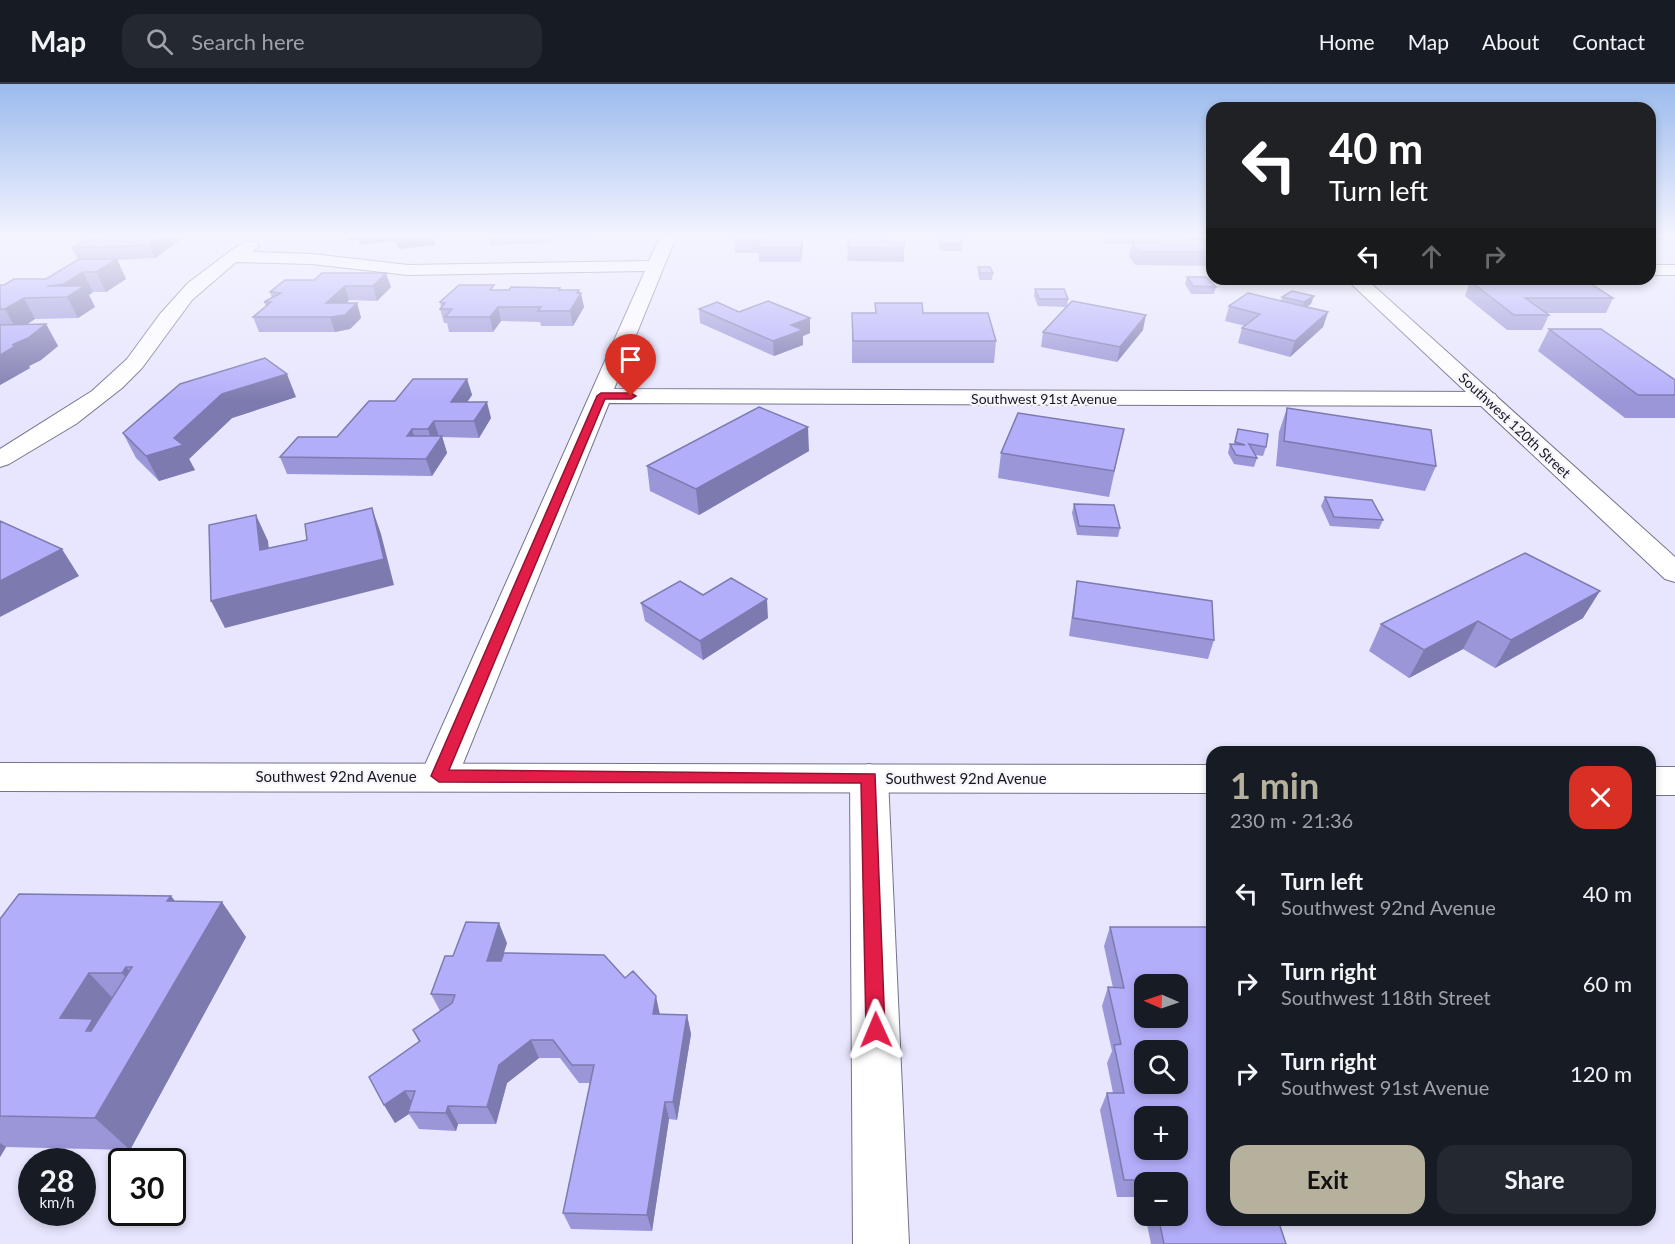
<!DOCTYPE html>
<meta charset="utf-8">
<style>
body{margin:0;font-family:Lato,sans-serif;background:#242831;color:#f1f3f6;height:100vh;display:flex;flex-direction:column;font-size:22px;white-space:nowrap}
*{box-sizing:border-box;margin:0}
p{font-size:20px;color:#9ea1a6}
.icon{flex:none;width:33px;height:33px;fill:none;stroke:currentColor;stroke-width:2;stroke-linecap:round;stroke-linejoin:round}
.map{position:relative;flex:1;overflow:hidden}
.sheet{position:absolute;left:1206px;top:662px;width:450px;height:480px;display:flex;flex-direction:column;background:#171b24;border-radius:18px;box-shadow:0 3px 9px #0003}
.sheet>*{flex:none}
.hud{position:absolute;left:1206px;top:18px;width:450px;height:183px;border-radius:18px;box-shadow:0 3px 9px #0003;background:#202124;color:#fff;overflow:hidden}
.needle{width:39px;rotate:272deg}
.buttons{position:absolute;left:1134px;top:890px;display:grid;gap:12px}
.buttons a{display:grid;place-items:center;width:54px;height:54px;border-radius:12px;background:#171b24;box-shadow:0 3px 9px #0003;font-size:30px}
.speed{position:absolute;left:18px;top:1064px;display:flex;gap:12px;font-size:30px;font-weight:700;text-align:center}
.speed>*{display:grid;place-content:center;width:78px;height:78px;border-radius:50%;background:#171b24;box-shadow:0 3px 9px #0003;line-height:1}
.speed small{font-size:15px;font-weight:400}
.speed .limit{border:3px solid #111;border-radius:9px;background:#fff;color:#111}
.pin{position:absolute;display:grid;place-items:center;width:51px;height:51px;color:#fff;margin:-62px -26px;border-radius:50% 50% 50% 0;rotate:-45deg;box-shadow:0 0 6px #0007}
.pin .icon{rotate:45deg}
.me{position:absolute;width:66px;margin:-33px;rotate:359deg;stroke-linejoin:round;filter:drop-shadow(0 0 4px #0008)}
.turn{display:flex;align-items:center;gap:21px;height:126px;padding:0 24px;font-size:27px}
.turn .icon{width:78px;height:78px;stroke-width:2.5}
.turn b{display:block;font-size:42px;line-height:51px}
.lanes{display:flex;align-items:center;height:57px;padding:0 24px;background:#0003;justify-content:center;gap:30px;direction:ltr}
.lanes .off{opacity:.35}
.round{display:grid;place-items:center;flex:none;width:63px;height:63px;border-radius:18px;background:#242831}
.overview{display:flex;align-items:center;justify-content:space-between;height:102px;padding:0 24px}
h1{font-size:36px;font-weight:700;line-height:45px;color:#b5b19c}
.primary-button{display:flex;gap:12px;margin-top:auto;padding:12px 24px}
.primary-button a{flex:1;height:69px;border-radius:18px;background:#b5b19c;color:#111;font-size:24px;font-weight:700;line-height:69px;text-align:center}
.primary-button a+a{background:#242831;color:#f1f3f6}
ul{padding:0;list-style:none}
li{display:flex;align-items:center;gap:18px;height:90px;padding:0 24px}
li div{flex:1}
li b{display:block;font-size:22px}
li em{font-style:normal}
header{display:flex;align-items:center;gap:36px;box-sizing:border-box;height:84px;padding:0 30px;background:#171b24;border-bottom:2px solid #363941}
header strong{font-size:28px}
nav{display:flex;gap:33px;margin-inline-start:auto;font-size:21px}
.search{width:420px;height:54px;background:#242831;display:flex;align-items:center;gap:15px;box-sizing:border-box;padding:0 21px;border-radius:18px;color:#9ea1a6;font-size:22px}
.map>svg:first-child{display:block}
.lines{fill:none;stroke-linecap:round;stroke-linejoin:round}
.minor-casing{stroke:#74738d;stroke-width:2}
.tertiary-casing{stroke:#74738d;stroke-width:2}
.minor{fill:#fff;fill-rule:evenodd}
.tertiary{fill:#fff;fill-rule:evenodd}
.wall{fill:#9a96d7}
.shaded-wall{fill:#7d7aaf}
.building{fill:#b3aefa;stroke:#7d7aaf;stroke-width:1.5;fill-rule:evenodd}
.route{fill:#e11d48;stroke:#92132f;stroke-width:1.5}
.labels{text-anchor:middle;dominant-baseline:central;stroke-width:4.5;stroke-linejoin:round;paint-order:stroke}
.far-street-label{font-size:14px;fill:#191823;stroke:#f5f5fb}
.street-label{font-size:15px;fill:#191823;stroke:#f5f5fb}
</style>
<header>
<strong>Map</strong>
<div class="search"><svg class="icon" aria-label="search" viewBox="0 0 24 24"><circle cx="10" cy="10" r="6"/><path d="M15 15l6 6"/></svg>Search here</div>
<nav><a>Home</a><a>Map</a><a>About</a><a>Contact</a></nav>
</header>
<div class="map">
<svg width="1675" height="1160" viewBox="0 0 1675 1160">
<rect width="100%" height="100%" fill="#e7e6fe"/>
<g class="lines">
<g class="minor-casing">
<path id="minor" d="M 660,153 L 676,153 L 614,305 L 1487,308 L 1495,310 L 1498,315 L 1495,320 L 1487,322 L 609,319 L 458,692 L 452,702 L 439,706 L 426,702 L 420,692 L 645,187 L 408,191 L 312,180 L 236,178 L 192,216 L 142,284 L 122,304 L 76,340 L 9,380 L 0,383 L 0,365 L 92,307 L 127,275 L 160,230 L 188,199 L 233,165 L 245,158 L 257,158 L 259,162 L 252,168 L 312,170 L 408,181 L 649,177 Z
M 1650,181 L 1675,181 L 1675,191 L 1650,191 Z
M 869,680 L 882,684 L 888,694 L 909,1160 L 853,1160 L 850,694 L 856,684 Z"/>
</g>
<g class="tertiary-casing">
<path id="tertiary" d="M 1346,195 L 1366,195 L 1675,473 L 1675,498 L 1665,495 Z
M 0,679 L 1212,681 L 1212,709 L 0,707 Z
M 1650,683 L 1675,683 L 1675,711 L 1650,711 Z"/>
</g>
<use href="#minor" class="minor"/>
<use href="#tertiary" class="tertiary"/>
</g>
<path class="wall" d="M 91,153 L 185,153 L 155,174 L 117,176 L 126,195 L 106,208 L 93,208 L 89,211 L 95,223 L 78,234 L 35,235 L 27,240 L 46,240 L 58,262 L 41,276 L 29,282 L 30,284 L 0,301 L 0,201 L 46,195 L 78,176 L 72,164 L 92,156 Z
M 489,153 L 595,153 L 593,155 L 552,154 L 549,159 L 490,161 Z
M 735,153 L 804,153 L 801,178 L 759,178 L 759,169 L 735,169 Z
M 806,153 L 886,153 L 886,158 L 904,158 L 904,178 L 847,177 L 849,155 L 806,155 Z
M 939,153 L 962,160 L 962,167 L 941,167 L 939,160 Z
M 1102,153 L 1212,153 L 1212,182 L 1135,181 L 1129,172 L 1132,160 L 1106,160 Z
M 1650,153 L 1662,153 L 1661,156 L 1650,156 Z
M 978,183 L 993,189 L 992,196 L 980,196 L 978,191 Z
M 1187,193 L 1216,203 L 1214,210 L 1191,210 L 1185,200 Z
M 1490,195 L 1515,195 L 1518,197 L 1613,214 L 1606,229 L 1546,229 L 1549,231 L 1542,246 L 1507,246 L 1465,212 L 1470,197 L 1488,198 Z
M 285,196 L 391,203 L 377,217 L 349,216 L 347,219 L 357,219 L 361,234 L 350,245 L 335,248 L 259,248 L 253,233 L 266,222 L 264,218 L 272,214 L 270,208 Z
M 1035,205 L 1068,215 L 1067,223 L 1038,222 L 1034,212 Z
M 495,206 L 560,206 L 579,209 L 584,223 L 573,242 L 541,242 L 540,238 L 501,237 L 493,248 L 449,248 L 447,239 L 444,239 L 440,225 L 441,223 L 440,218 Z
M 1282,213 L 1311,220 L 1306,223 L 1328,228 L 1323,243 L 1290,273 L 1238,259 L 1242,244 L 1245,242 L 1225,237 L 1229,222 L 1281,217 Z
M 875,219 L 923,229 L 996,257 L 994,279 L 852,279 L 852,229 L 875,229 Z
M 699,225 L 739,228 L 810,249 L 803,252 L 803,261 L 774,272 L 700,239 Z
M 1549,245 L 1675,296 L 1675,334 L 1625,334 L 1538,267 Z
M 1143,246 L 1117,278 L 1041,263 L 1043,248 Z
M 467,295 L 472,311 L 467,318 L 491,334 L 479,354 L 442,353 L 447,369 L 432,392 L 287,390 L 280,373 L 337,353 L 395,317 Z
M 296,313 L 232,334 L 189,375 L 195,386 L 159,397 L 136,374 L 123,349 Z
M 1287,324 L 1436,382 L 1425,407 L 1276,382 L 1279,348 Z
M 1124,345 L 1109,413 L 998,394 L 1001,369 Z
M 1238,345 L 1266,363 L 1263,372 L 1255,371 L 1257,374 L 1254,383 L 1234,380 L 1228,369 L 1230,360 L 1234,360 Z
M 809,367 L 699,431 L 650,407 L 647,382 Z
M 1325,413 L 1383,436 L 1379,445 L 1330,442 L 1321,422 Z
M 1074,420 L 1120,444 L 1118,453 L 1077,451 L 1072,429 Z
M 1077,497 L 1214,556 L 1208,575 L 1069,552 L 1074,516 Z
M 703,511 L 768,534 L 703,576 L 645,537 L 641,519 Z
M 1583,534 L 1495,584 L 1463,565 L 1409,594 L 1369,567 L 1381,540 Z
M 171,812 L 175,817 L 246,853 L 130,1066 L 6,1063 L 0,1073 L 0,835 Z
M 1110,843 L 1212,1136 L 1286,1160 L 1151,1160 L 1145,1131 L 1178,1131 L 1178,1098 L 1144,1098 L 1144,1127 L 1142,1113 L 1117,1113 L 1100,1026 L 1107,1009 L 1113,1009 L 1107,979 L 1112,967 L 1102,922 L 1108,903 L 1113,904 L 1104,862 Z
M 507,859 L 501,877 L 625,894 L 660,930 L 687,931 L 691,950 L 677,1036 L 669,1035 L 652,1147 L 571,1145 L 563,1129 L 590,999 L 579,999 L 560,974 L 539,974 L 507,999 L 496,1040 L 458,1040 L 456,1047 L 419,1045 L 409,1030 L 395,1039 L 384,1021 L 419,958 L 413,946 L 440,927 L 431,910 L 453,872 Z"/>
<path class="shaded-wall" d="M 160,153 L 185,153 L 155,174 L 149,161 Z
M 347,153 L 433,153 L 435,161 L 399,165 L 396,157 L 360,161 L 358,156 L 348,157 Z
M 548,153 L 552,153 L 552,154 L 549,159 Z
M 802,153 L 804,153 L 801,178 L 801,164 Z
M 117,175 L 126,195 L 106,208 L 96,188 Z
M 83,188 L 93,208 L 89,211 L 95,223 L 78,234 L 67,213 L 47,202 Z
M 386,189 L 391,203 L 377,217 L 373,202 Z
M 345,202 L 349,216 L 332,233 L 357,219 L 361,234 L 350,245 L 335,248 L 330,233 L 326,219 Z
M 579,206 L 580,211 L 581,209 L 584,223 L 573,242 L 570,227 Z
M 1314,212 L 1311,220 L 1301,226 L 1304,218 Z
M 24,214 L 35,235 L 17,247 L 5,225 Z
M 498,223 L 501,237 L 493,248 L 490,233 Z
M 1328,228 L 1323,243 L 1290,273 L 1295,257 Z
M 1146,231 L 1143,246 L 1117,278 L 1120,263 Z
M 810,234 L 810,249 L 803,252 L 803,261 L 774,272 L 773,257 L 791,241 Z
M 46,240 L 58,262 L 41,276 L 29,282 L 30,284 L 0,301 L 0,271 L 12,261 Z
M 287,290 L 296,313 L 232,334 L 189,375 L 195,386 L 159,397 L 146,372 L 174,354 L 222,310 Z
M 467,295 L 472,311 L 456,334 L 451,318 Z
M 487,318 L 491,334 L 479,354 L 474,337 Z
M 434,337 L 439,353 L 433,362 L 428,345 Z
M 808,343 L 809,367 L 699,431 L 696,405 Z
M 412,345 L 417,362 L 407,352 Z
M 442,352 L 447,369 L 432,392 L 426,375 Z
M 372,424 L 381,450 L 394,501 L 225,544 L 211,517 Z
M 256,431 L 268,457 L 272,493 L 260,466 Z
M 62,465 L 79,492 L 0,533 L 0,497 Z
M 1600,507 L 1583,534 L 1495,584 L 1511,556 Z
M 767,515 L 768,534 L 703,576 L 700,557 Z
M 1478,537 L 1463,565 L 1409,594 L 1424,566 Z
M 171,812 L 197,847 L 167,817 Z
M 222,818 L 246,853 L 130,1066 L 95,1034 Z
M 499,839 L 507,859 L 495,896 L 487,877 Z
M 126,883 L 156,917 L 152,923 L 122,889 Z
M 89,889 L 121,923 L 125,969 L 60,934 Z
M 656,912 L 660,931 L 653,930 Z
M 687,931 L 691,950 L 677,1036 L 673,1018 Z
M 531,956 L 539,974 L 507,999 L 496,1040 L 487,1023 L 499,981 Z
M 405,1007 L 416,1025 L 408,1028 L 409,1030 L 395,1039 L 384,1021 Z
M 665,1018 L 669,1035 L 652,1147 L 647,1131 Z
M 448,1022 L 458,1040 L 456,1047 L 446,1029 Z
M 0,1059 L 6,1063 L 0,1073 Z"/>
<path class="building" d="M 101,153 L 160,153 L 149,161 L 72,164 L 85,156 L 96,156 Z
M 735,153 L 802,153 L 801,164 L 759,164 L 760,156 L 734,156 Z
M 849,153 L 886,153 L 886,158 L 904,158 L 904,164 L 848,164 Z
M 939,153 L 960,153 L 962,160 L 941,160 Z
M 1156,153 L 1190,153 L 1192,156 L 1212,156 L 1212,168 L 1138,168 L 1132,158 L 1159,159 Z
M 79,175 L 117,175 L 96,188 L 83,188 L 64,200 L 47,202 L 85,202 L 67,213 L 24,214 L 5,225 L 0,225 L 0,201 L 4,201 L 14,195 L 46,195 Z
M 978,183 L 990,183 L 993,189 L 980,189 Z
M 322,189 L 386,189 L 373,202 L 345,202 L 326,219 L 357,219 L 345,231 L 330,233 L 253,233 L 271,218 L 264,218 L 281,209 L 270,208 L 285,196 L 314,196 Z
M 1187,193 L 1206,193 L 1216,203 L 1193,202 Z
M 1497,195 L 1515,195 L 1518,197 L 1588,198 L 1613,214 L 1525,214 L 1549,231 L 1514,231 L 1470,197 L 1501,198 Z
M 459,201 L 494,201 L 490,206 L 509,206 L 511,203 L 560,204 L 559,206 L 579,206 L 577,209 L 581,209 L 570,227 L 538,227 L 541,223 L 498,223 L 490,233 L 445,233 L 452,225 L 440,225 L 445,219 L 440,218 Z
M 1035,205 L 1064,205 L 1068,215 L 1039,215 Z
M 1292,207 L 1314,212 L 1304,218 L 1282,213 Z
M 1248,209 L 1328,228 L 1295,257 L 1242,244 L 1260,230 L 1229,222 Z
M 768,217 L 810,234 L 791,241 L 803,246 L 773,257 L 699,225 L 717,218 L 739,228 Z
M 1072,217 L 1146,231 L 1120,263 L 1043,248 Z
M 875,219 L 922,219 L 923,229 L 988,229 L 996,257 L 853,257 L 852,229 L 876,229 Z
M 46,240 L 28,254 L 12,261 L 17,261 L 0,271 L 0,241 Z
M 1549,245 L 1601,245 L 1675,296 L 1675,311 L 1638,311 Z
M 265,274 L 287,290 L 222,310 L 174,354 L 183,361 L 146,372 L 123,349 L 180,300 Z
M 413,295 L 467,295 L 451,318 L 487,318 L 474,337 L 434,337 L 428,345 L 412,345 L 407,352 L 442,352 L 426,375 L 280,373 L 298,353 L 337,353 L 369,317 L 395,317 Z
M 759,323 L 808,343 L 696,405 L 647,382 Z
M 1287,324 L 1431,346 L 1436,382 L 1284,357 Z
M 1018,329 L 1124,345 L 1114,387 L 1001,369 Z
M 1238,345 L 1268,350 L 1266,363 L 1249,360 L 1257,374 L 1236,371 L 1230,360 L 1245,361 L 1235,358 Z
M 1325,413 L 1372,416 L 1383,436 L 1334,433 Z
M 1074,420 L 1114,421 L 1120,444 L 1079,442 Z
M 372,424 L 384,475 L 211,517 L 209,441 L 256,431 L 260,466 L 307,456 L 305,440 Z
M 0,437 L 62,465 L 0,497 Z
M 1525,469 L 1600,507 L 1511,556 L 1478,537 L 1424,566 L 1381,540 Z
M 731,494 L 767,515 L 700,557 L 641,519 L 680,497 L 703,511 Z
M 1077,497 L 1212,517 L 1214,556 L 1073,534 Z
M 19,810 L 171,812 L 167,817 L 222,818 L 95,1034 L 0,1032 L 0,835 ZM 126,883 L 132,883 L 91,947 L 86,947 L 93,935 L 60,934 L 89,889 L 122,889 Z
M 466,838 L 499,839 L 487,877 L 501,877 L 504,869 L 604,871 L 625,894 L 633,887 L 656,912 L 653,930 L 687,931 L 673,1018 L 665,1018 L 647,1131 L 563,1129 L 594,981 L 572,981 L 553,956 L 531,956 L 499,981 L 487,1023 L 448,1022 L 446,1029 L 408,1028 L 415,1007 L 405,1007 L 384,1021 L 369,993 L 420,957 L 413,946 L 452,919 L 455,911 L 431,910 L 445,872 L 453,872 Z
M 1110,843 L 1212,843 L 1212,1136 L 1278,1136 L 1286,1160 L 1164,1160 L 1158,1131 L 1178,1131 L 1178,1098 L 1150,1098 L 1150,1096 L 1124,1096 L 1107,1009 L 1124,1009 L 1114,961 L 1121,960 L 1108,903 L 1124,904 ZM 1144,900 L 1178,900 L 1178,933 L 1144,933 ZM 1144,966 L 1178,966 L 1178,999 L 1144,999 ZM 1144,1032 L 1178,1032 L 1178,1065 L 1144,1065 Z"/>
<linearGradient id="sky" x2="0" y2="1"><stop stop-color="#9bbbed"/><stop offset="0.48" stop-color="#f4f4ff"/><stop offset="1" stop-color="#f4f4ff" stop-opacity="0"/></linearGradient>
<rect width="1675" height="316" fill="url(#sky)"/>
<path class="route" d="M 601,309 L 631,309 L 636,312 L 631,315 L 605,315 L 449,686 L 875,690 L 885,946 L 883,953 L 876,956 L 869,953 L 866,946 L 861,699 L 439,698 L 431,692 L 597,312 Z"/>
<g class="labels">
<g class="far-street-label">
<text x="1044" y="314">Southwest 91st Avenue</text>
<text transform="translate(1515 341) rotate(43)">Southwest 120th Street</text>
</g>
<g class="street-label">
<text x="336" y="692">Southwest 92nd Avenue</text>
<text x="966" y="694">Southwest 92nd Avenue</text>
</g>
</g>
</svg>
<div class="buttons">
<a><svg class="needle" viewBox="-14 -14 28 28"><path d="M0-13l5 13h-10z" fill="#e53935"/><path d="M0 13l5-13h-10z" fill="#9ea1a6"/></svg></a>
<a><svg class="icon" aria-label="search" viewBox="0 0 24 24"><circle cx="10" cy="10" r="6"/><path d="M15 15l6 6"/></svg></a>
<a>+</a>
<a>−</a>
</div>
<div class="speed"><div>28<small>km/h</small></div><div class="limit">30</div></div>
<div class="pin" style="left:631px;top:312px;background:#d93025"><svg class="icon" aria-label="arrive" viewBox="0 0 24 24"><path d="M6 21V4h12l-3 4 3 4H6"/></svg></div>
<svg class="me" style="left:876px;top:946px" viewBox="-20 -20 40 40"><path d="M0-17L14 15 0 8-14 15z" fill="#e11d48" stroke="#fff" stroke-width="4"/></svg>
<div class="hud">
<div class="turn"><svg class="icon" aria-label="left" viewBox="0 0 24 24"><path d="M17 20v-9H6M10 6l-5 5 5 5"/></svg><div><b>40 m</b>Turn left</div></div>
<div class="lanes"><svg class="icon" aria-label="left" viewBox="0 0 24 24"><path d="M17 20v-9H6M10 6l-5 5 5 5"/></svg><svg class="icon off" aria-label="ahead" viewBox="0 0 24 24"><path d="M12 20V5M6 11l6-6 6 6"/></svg><svg class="icon off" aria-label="right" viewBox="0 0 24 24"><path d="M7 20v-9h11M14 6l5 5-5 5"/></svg></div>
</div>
<section class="sheet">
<div class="overview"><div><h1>1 min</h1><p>230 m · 21:36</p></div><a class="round" style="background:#d93025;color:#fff"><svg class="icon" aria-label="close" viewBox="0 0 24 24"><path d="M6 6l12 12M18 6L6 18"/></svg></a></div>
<ul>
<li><svg class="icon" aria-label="left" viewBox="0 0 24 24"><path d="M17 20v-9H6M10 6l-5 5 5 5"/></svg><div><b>Turn left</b><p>Southwest 92nd Avenue</p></div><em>40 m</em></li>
<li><svg class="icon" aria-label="right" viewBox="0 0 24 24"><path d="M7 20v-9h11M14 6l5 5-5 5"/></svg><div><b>Turn right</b><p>Southwest 118th Street</p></div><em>60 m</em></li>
<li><svg class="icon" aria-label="right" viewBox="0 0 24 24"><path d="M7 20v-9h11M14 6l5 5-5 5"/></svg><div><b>Turn right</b><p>Southwest 91st Avenue</p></div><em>120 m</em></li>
</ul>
<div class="primary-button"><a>Exit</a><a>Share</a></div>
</section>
</div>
